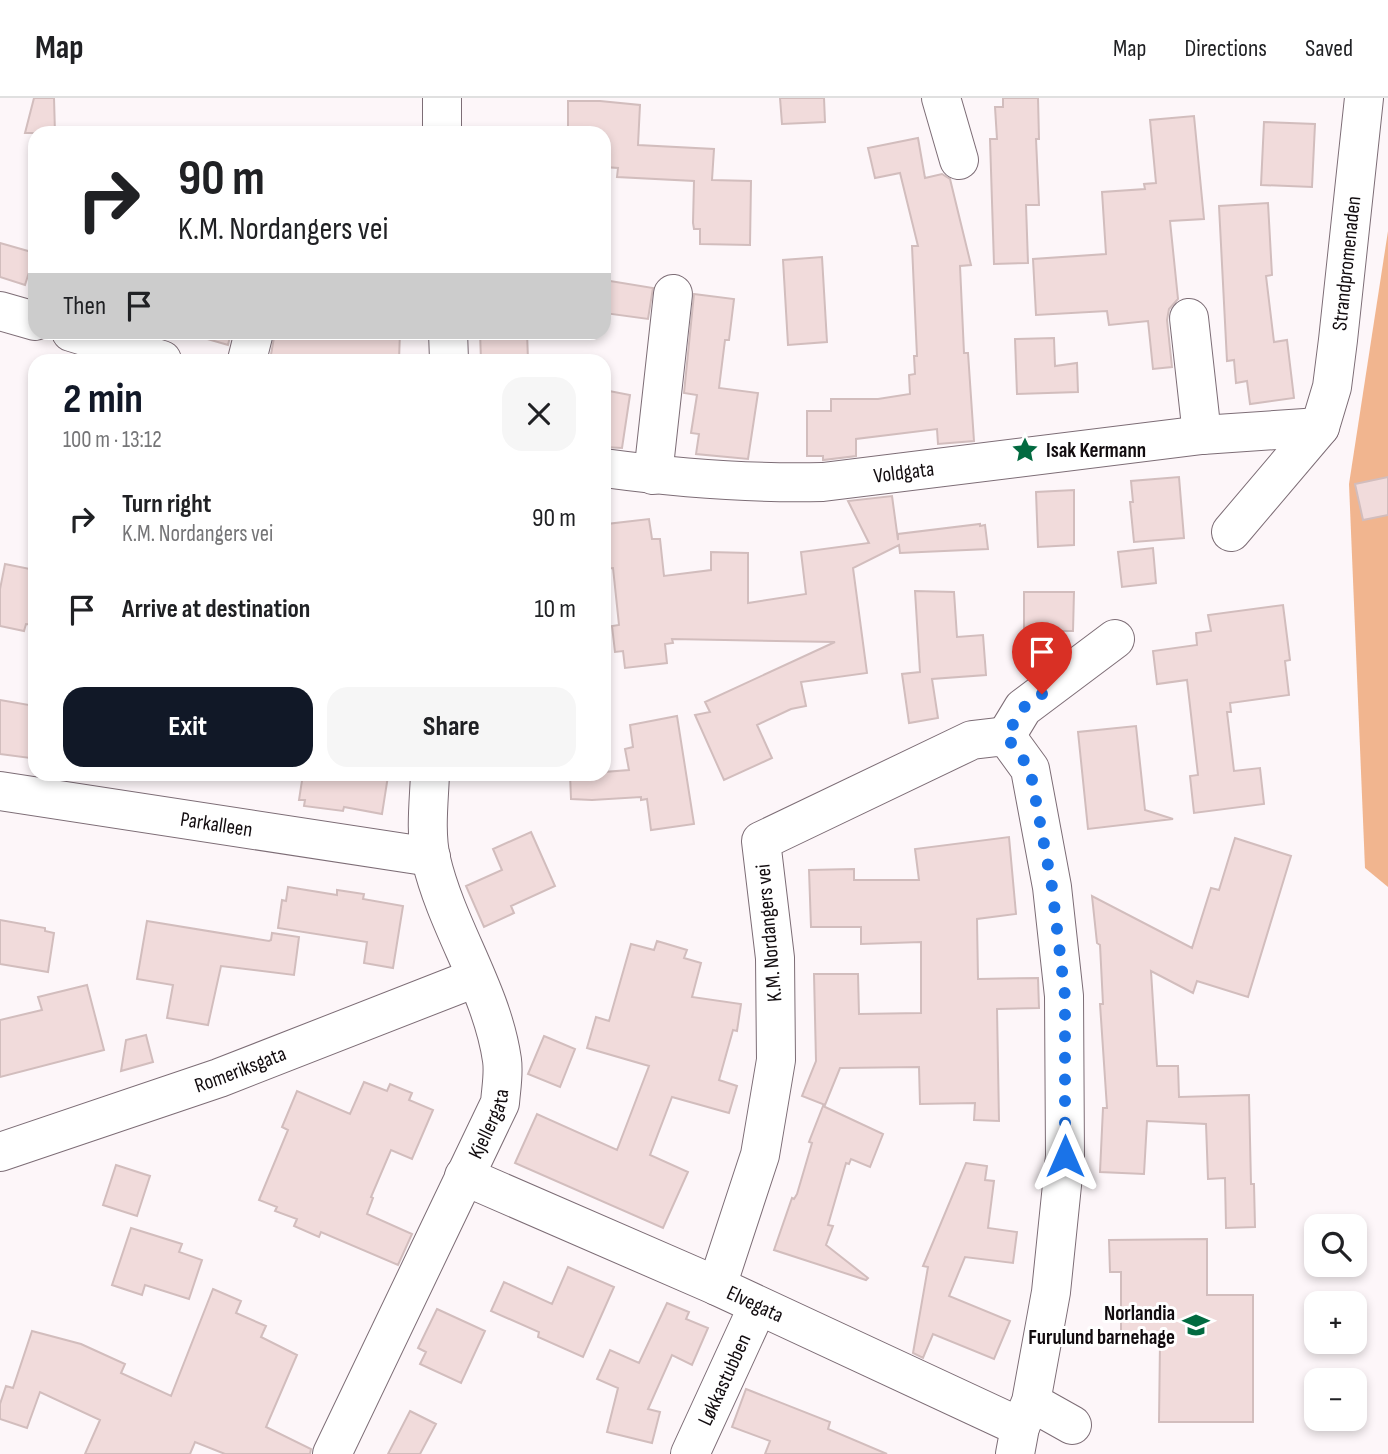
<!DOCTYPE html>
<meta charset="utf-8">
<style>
body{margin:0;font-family:"Sofia Sans Condensed",sans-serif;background:#f6f6f6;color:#202124;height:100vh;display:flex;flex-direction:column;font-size:26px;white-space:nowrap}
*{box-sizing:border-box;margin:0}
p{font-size:23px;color:#757577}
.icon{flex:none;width:38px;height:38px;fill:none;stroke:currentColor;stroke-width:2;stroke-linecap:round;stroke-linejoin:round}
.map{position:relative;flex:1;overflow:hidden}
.side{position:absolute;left:28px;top:256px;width:583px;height:427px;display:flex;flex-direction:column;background:#fff;border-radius:21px;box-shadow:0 4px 10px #0003}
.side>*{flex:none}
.guide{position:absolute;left:28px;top:28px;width:583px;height:214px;border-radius:21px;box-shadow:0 4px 10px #0003;background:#fff;color:#202124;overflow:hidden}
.tools{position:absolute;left:1304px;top:1116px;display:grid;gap:14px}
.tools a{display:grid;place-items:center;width:63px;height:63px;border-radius:14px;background:#fff;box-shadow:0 4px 10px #0003;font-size:35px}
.pin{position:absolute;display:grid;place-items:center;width:60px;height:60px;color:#fff;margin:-72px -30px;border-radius:50% 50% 50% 0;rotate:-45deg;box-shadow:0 0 7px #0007}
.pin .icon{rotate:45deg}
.me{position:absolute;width:77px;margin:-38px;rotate:0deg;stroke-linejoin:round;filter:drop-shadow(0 0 5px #0008)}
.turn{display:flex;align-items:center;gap:24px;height:147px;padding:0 35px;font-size:32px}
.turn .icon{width:91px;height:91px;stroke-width:2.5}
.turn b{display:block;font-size:49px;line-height:60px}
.then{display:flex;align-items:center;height:66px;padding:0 35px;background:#0003;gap:14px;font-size:26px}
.round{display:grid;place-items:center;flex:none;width:74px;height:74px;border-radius:21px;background:#f6f6f6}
.headline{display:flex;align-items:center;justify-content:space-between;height:119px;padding:0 35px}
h1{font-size:42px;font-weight:700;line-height:52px;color:#111827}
.cta{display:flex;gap:14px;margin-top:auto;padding:14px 35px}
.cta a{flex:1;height:80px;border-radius:21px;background:#111827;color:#fff;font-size:28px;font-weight:700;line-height:80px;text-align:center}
.cta a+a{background:#f6f6f6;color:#202124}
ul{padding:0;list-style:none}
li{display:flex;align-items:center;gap:21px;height:91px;padding:0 35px}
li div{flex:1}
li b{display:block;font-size:26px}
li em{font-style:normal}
header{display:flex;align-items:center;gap:42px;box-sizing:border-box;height:98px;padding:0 35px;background:#fff;border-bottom:2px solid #e0e0e0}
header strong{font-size:33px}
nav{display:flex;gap:38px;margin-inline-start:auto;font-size:24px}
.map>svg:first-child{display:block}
.green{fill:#f1b58f}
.building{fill:#f1dbdb;stroke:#d2bdbd;stroke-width:2}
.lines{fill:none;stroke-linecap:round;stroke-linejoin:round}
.minor-casing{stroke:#7d6d76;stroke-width:40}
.minor{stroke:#fff;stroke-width:38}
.route{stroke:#1a73e8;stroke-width:12;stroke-dasharray:0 21.6}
.labels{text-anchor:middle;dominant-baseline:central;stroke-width:6;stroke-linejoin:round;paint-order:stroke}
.street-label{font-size:21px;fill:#120c0f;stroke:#fff}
.poi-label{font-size:21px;font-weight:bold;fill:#120c0f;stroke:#fff;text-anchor:start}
</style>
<header>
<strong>Map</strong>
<nav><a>Map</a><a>Directions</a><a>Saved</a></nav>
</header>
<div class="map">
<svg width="1388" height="1356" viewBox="0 0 1388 1356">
<rect width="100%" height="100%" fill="#fdf6f9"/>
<path class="green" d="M 1388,133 L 1388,789 L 1365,770 L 1349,386 Z"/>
<path class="building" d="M 34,0 L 54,0 L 55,35 L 25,35 Z
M 780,0 L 824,0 L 825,24 L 782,26 Z
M 1003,0 L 1038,0 L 1039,41 L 1036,41 L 1039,107 L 1026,107 L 1028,165 L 994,166 L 990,41 L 997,41 L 995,9 L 1003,9 Z
M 568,3 L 600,3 L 640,7 L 638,47 L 714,51 L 712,82 L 751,83 L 750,147 L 700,146 L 700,131 L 694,131 L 693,125 L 694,83 L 617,79 L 618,70 L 604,69 L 604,35 L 568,35 Z
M 1194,18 L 1204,121 L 1170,123 L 1178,201 L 1169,211 L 1167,222 L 1172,269 L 1153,271 L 1148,223 L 1109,227 L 1107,213 L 1036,217 L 1033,161 L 1106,156 L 1102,94 L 1145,91 L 1144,86 L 1156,85 L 1150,22 Z
M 1264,24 L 1315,26 L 1312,89 L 1261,87 Z
M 918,40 L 925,80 L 942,76 L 950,81 L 971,167 L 960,168 L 964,255 L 968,255 L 974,343 L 938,346 L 937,331 L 856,341 L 856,358 L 823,362 L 823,358 L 807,358 L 807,313 L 831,313 L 831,301 L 878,301 L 910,296 L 909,277 L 915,276 L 914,258 L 917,258 L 912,148 L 918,148 L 900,75 L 875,80 L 868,50 Z
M 1268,105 L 1272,177 L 1266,178 L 1274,244 L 1287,242 L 1294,300 L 1250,306 L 1247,283 L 1236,285 L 1234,262 L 1227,263 L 1219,108 Z
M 0,145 L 35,155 L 25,187 L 0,179 Z
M 822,159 L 827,244 L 788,247 L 783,162 Z
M 604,182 L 653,190 L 648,221 L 604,215 Z
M 694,196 L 734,201 L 729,242 L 725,242 L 719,290 L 758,295 L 748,361 L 696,356 L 699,336 L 691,335 L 697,297 L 684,295 Z
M 205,234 L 231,234 L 228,247 L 204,240 Z
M 275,234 L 400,234 L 399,262 L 270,262 Z
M 480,234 L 527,234 L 528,262 L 481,262 Z
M 1054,240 L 1055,268 L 1077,265 L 1078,294 L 1017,296 L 1015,241 Z
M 604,292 L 630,297 L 622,350 L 604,349 Z
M 1179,379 L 1184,440 L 1134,444 L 1130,404 L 1133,404 L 1131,383 Z
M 1388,379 L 1388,417 L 1363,422 L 1355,386 Z
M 1074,392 L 1074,447 L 1038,449 L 1036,394 Z
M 892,398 L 898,442 L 898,436 L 980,426 L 980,428 L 985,427 L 988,451 L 900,455 L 899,447 L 853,470 L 867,575 L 801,584 L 806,608 L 791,611 L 757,627 L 772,660 L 724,682 L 695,617 L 710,614 L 705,604 L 835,544 L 672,541 L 673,545 L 665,546 L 667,565 L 625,570 L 623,553 L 615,554 L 612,528 L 619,527 L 613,470 L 604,471 L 604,445 L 609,445 L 607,426 L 649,421 L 652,441 L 660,441 L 664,478 L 711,472 L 711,454 L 748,455 L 748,505 L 806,496 L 801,454 L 869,445 L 848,403 Z
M 1153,450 L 1156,485 L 1122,489 L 1118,454 Z
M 5,466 L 35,472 L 35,527 L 26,526 L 24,533 L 0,528 L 0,491 Z
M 915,493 L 954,494 L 957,539 L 983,537 L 986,577 L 932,581 L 938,620 L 909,625 L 902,576 L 920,574 Z
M 1024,494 L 1074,494 L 1073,533 L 1061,533 L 1061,538 L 1037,538 L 1036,532 L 1024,533 Z
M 1283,507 L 1290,562 L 1285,563 L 1289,597 L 1230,605 L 1231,614 L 1227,614 L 1234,673 L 1260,670 L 1264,706 L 1194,715 L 1190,678 L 1198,677 L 1187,582 L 1157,586 L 1153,553 L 1197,547 L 1196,535 L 1211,533 L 1208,517 Z
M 0,602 L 35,608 L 35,657 L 31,657 L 30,660 L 0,656 Z
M 677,618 L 694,726 L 651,732 L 647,701 L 641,702 L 641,699 L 592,702 L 571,701 L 570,676 L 604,676 L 604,674 L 629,672 L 625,651 L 633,649 L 630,627 Z
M 1136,628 L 1145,712 L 1173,721 L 1088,731 L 1078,634 Z
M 303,676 L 387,676 L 388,678 L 382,716 L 344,709 L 343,713 L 304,708 L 305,702 L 299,702 Z
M 531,734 L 555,788 L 511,808 L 514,815 L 484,829 L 466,788 L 502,772 L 493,751 Z
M 1009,739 L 1016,816 L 977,821 L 978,881 L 1038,880 L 1039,910 L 997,911 L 999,1023 L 974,1022 L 975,1005 L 920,1006 L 919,969 L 840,970 L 825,1007 L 802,998 L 816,963 L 814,876 L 858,876 L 859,916 L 921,915 L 921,844 L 861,846 L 861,829 L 811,829 L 809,772 L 854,771 L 854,782 L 919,782 L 915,751 Z
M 1235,740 L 1291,758 L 1248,899 L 1197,883 L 1193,895 L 1151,873 L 1157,968 L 1178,968 L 1179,999 L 1249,997 L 1251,1086 L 1254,1086 L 1255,1129 L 1226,1130 L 1225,1080 L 1208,1081 L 1206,1026 L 1147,1023 L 1144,1076 L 1100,1074 L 1103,1010 L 1107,1010 L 1100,906 L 1103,906 L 1100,847 L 1097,845 L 1092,798 L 1192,850 L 1211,790 L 1219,792 Z
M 288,789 L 337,797 L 337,792 L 364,796 L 363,801 L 403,808 L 393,870 L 364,865 L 367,844 L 278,830 L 282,802 L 286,803 Z
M 0,822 L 45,830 L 45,833 L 54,835 L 48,874 L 0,866 Z
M 147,823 L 269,843 L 271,842 L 272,835 L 299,839 L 294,877 L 221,868 L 208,927 L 167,920 L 173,887 L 137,881 Z
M 657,843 L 687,852 L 684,860 L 701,865 L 692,899 L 741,906 L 737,933 L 733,932 L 719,982 L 737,988 L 729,1015 L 672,999 L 650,1057 L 688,1074 L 663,1130 L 515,1065 L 537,1016 L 617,1052 L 649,968 L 587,950 L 596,919 L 609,923 L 631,846 L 654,852 Z
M 87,887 L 104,952 L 0,979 L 0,922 L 42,912 L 38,899 Z
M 146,937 L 153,964 L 121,973 L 126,942 Z
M 544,938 L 575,951 L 560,989 L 528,976 Z
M 364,984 L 387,993 L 390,986 L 412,995 L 409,1002 L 433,1012 L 412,1061 L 391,1052 L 371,1099 L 373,1100 L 367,1116 L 412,1136 L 398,1167 L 321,1134 L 319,1139 L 294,1128 L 297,1121 L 275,1113 L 277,1109 L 259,1102 L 288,1032 L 282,1029 L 297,993 L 350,1016 Z
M 823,1008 L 883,1036 L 870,1069 L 851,1061 L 849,1066 L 846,1065 L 828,1127 L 833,1128 L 826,1147 L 868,1180 L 866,1182 L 774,1152 L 792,1100 L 794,1101 L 797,1096 L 812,1045 L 809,1044 Z
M 966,1065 L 987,1068 L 985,1082 L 994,1083 L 988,1130 L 1017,1134 L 1013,1165 L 965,1159 L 949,1198 L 1010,1223 L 994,1261 L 933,1236 L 923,1260 L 913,1255 L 928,1169 L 923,1168 Z
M 116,1067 L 150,1078 L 137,1118 L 103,1107 Z
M 131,1130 L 182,1146 L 179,1154 L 202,1162 L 189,1201 L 145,1187 L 142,1197 L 112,1187 Z
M 1207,1141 L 1207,1197 L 1253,1197 L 1253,1324 L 1159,1324 L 1160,1244 L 1121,1244 L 1121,1174 L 1110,1174 L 1109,1142 Z
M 568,1169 L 614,1189 L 583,1259 L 538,1239 L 539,1234 L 491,1213 L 504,1184 L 552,1206 Z
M 213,1191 L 241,1203 L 236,1215 L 266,1228 L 261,1239 L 297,1257 L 266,1329 L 311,1351 L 310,1356 L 225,1356 L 195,1344 L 190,1356 L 85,1356 L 100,1322 L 40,1294 L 27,1330 L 0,1321 L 0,1306 L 6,1288 L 13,1290 L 32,1233 L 81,1246 L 125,1266 L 121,1275 L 171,1298 Z
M 667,1205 L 689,1214 L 686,1221 L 708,1230 L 692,1267 L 672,1257 L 648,1311 L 660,1314 L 652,1345 L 607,1334 L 618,1290 L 597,1281 L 610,1252 L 639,1265 Z
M 437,1211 L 485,1233 L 461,1285 L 420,1266 L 426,1254 L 418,1250 Z
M 746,1291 L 830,1324 L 828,1331 L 887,1356 L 765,1356 L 770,1343 L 732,1329 Z
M 410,1313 L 436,1326 L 420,1356 L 388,1356 Z"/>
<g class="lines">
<g class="minor-casing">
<g id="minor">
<path d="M 442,0 L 442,35"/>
<path d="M 941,0 L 959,62"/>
<path d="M 0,213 L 35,223"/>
<path d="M 1189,220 L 1202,337"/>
<path d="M 71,234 L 162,262"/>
<path d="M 448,234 L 449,262"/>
<path d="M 247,262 L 254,234"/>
<path id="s1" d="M 604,370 C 678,380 748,386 823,384 L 1202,337 L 1320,329"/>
<path d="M 653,377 L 673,196"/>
<path id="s2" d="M 1231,434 L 1320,329 L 1332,289 L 1338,242 L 1364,0"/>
<path d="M 1006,638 L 1023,610 L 1115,541"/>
<path id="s3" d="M 0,693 L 431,759"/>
<path id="s4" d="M 0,1054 L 219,980 L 475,880"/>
<path id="s5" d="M 464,1078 L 717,1188 L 1020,1329 L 1015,1356"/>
<path d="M 717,1188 L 760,1057 L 776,962 L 775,860 L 761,743 L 972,642 L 1006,638 L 1030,671 L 1052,789 L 1064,898 L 1065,1058 L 1051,1194 L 1031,1304 L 1020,1329"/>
<path d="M 1031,1304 L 1072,1327"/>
<path id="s6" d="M 332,1356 L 500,1005 C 501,991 504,976 502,962 C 492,892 447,830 431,761 C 425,734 429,703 430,676"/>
<path id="s7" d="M 690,1356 L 758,1208"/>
</g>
</g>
<use href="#minor" class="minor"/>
</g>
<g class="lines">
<path class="route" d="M 1042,596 L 1023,610 L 1006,638 L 1030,671 L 1052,789 L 1065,898 L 1065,1058"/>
</g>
<defs>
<g id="sight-bare" transform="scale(2.1)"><path d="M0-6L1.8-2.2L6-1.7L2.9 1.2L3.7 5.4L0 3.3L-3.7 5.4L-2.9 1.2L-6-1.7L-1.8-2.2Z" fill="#026a40" stroke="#fff" stroke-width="2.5" paint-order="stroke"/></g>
<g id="school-bare" transform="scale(2.1)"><path d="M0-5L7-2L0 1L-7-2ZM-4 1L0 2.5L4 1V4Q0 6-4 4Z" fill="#026a40" stroke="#fff" stroke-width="2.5" paint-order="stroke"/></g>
</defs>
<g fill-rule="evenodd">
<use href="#sight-bare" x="1025" y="352"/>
<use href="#school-bare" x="1196" y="1227"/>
</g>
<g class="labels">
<g class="street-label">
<text stroke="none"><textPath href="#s2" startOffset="304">Strandpromenaden</textPath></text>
<text stroke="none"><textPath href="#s1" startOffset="301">Voldgata</textPath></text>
<text stroke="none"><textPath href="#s3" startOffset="219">Parkalleen</textPath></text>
<text transform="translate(769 835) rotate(-95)">K.M. Nordangers vei</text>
<text stroke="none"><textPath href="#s4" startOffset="254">Romeriksgata</textPath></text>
<text stroke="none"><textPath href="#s6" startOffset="366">Kjellergata</textPath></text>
<text stroke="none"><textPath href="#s5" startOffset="318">Elvegata</textPath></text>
<text stroke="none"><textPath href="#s7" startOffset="82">Løkkastubben</textPath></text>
</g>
<g class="poi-label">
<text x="1046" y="352">Isak Kermann</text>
<text x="1175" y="1215" text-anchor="end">Norlandia<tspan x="1175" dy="24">Furulund barnehage</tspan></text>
</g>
</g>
</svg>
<div class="tools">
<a><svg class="icon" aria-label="search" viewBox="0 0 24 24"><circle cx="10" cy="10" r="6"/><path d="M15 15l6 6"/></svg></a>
<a>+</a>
<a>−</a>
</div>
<div class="pin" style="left:1042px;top:596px;background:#d93025"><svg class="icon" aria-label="arrive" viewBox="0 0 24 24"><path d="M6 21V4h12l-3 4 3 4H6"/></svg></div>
<svg class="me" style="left:1065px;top:1058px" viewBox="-20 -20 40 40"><path d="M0-17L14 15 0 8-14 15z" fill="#1a73e8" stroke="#fff" stroke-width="4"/></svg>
<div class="guide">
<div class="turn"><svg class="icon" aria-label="right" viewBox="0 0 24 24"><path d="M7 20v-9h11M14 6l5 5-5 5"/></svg><div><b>90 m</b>K.M. Nordangers vei</div></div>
<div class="then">Then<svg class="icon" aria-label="arrive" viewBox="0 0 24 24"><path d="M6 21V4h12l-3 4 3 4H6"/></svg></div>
</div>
<section class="side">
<div class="headline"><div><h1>2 min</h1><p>100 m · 13:12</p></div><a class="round"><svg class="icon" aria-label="close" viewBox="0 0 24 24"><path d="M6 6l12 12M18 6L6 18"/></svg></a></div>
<ul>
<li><svg class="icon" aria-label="right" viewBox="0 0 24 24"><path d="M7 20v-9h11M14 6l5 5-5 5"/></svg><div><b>Turn right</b><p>K.M. Nordangers vei</p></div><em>90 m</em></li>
<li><svg class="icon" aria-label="arrive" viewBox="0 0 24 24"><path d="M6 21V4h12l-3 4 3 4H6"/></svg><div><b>Arrive at destination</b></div><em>10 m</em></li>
</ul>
<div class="cta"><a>Exit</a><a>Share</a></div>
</section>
</div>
